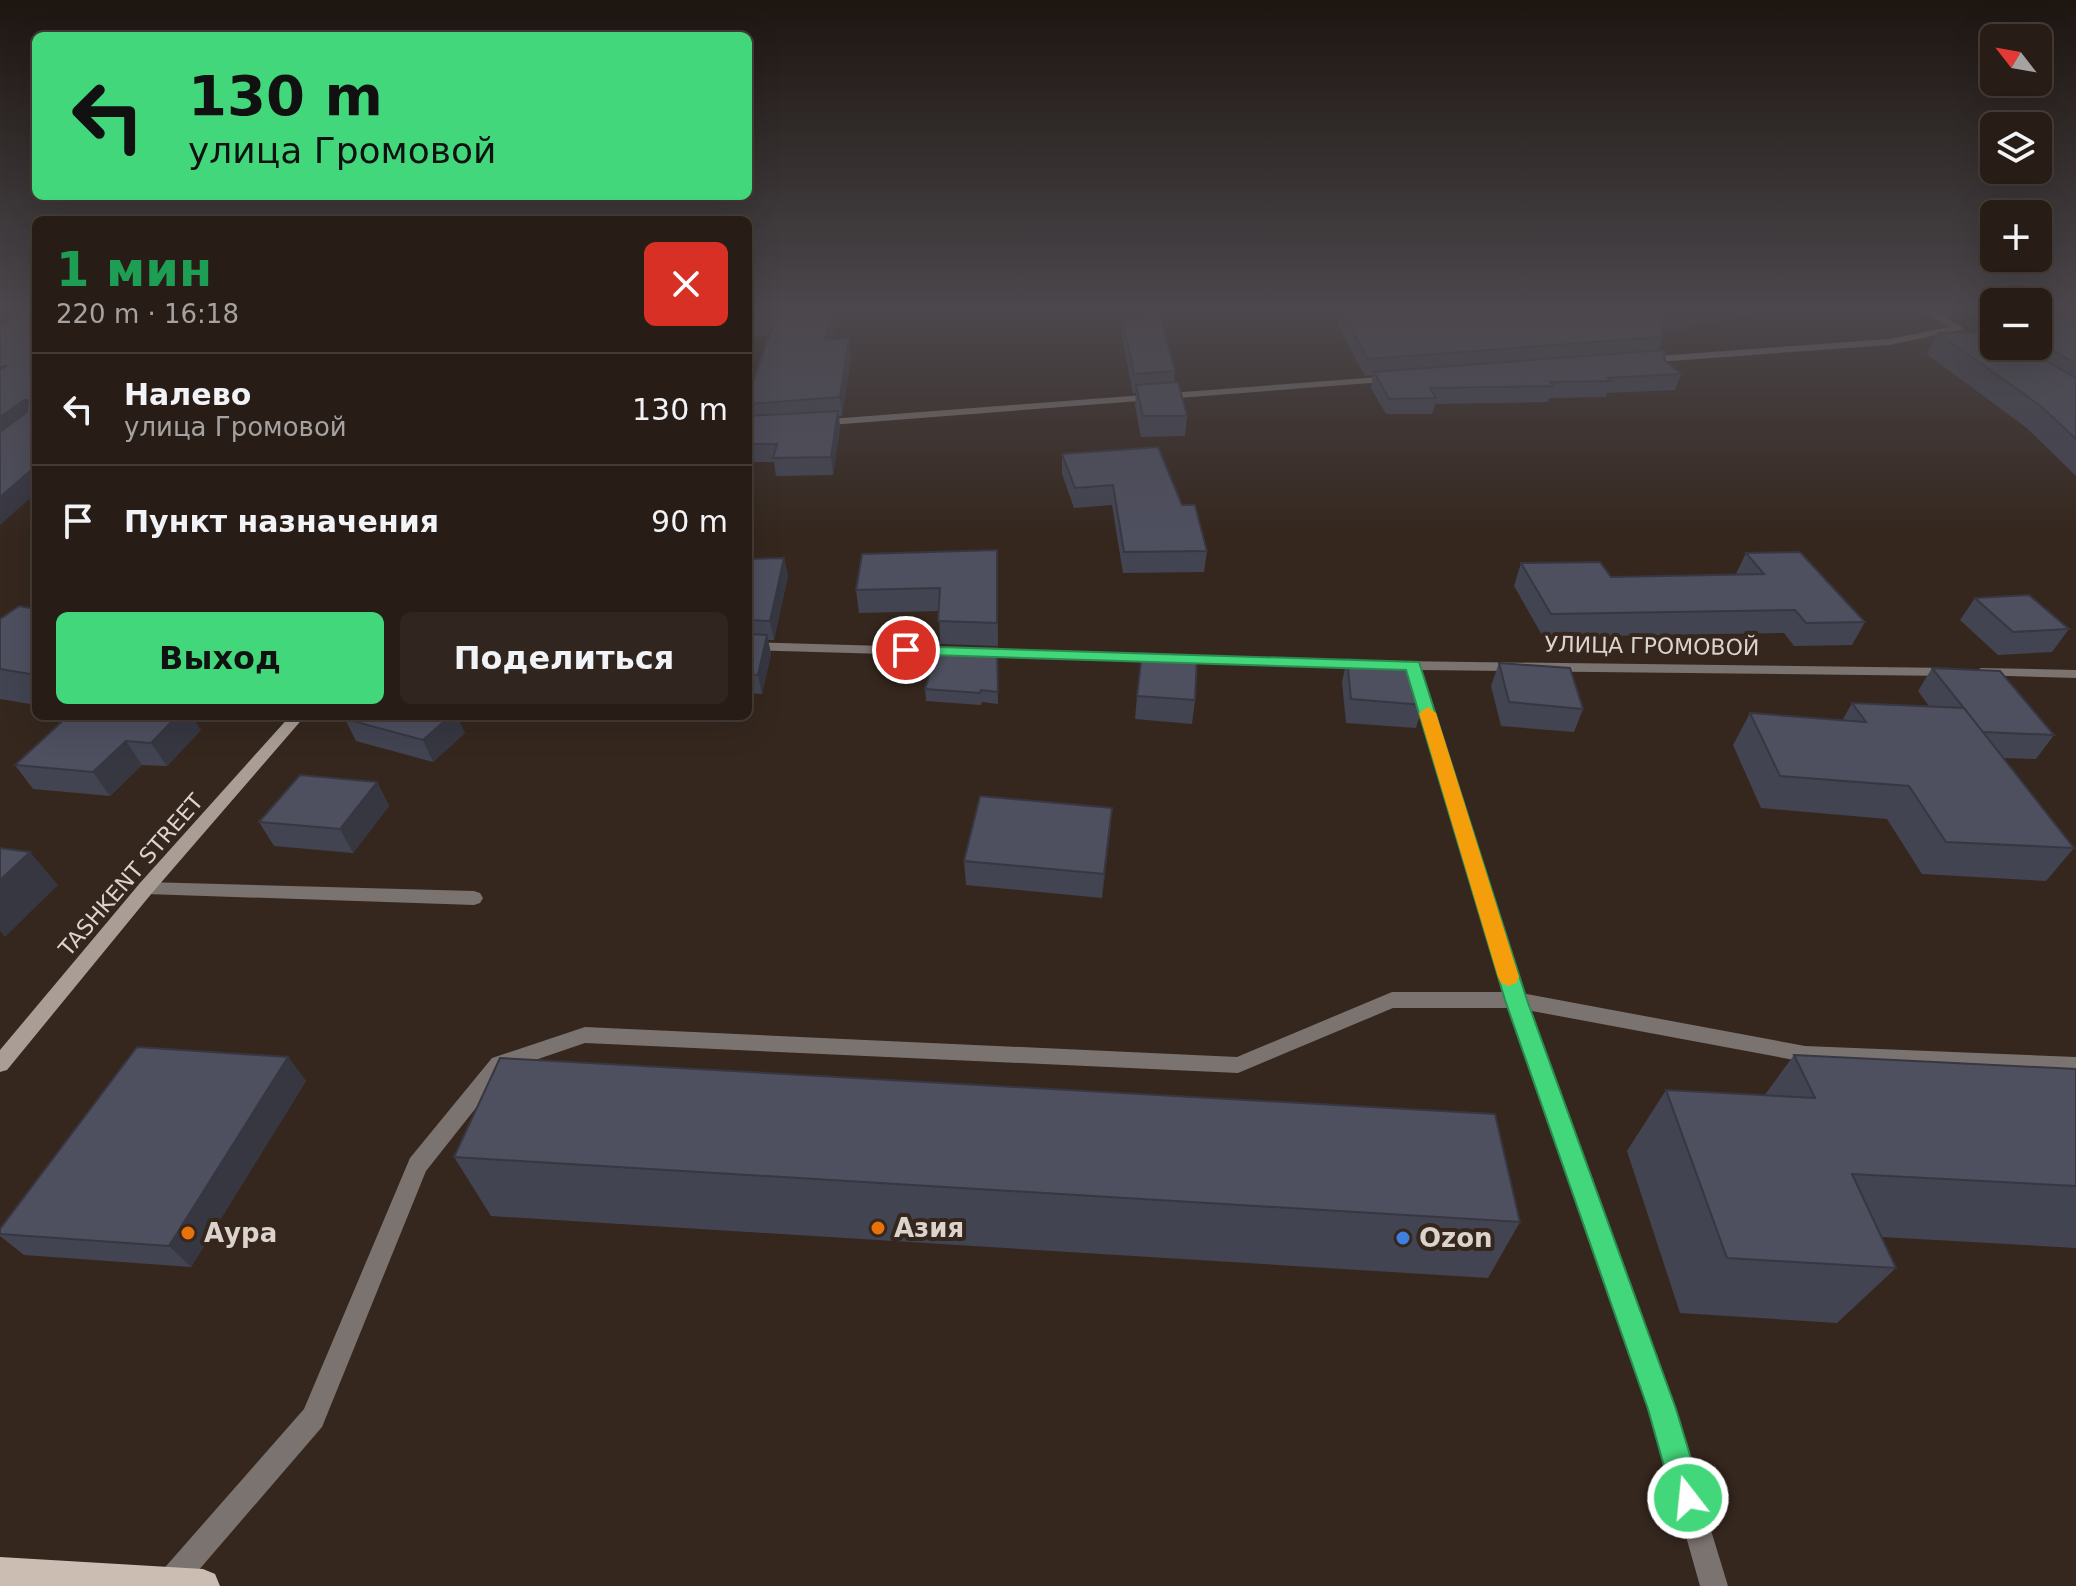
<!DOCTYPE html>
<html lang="ru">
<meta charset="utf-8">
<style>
body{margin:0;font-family:"DejaVu Sans",sans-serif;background:#30261f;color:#f1f3f6;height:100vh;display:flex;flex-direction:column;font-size:30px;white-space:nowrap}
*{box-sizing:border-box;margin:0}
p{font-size:26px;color:#a5a2a1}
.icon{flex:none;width:44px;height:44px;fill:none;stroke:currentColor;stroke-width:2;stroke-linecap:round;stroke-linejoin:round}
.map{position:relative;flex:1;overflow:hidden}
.panel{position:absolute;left:32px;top:216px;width:720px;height:504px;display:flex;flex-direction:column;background:#281d16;border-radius:12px;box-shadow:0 8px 32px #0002,0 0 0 2px #443b35}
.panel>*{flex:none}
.banner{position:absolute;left:32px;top:32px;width:720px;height:168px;border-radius:12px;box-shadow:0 8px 32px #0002,0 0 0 2px #443b35;background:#43d77b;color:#111;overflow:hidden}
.needle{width:52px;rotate:301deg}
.fabs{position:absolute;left:1980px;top:24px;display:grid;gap:16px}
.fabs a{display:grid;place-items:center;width:72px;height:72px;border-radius:12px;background:#281d16;box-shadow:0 8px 32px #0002,0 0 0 2px #443b35;font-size:40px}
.pin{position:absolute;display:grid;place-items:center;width:68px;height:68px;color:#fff;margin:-34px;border:4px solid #fff;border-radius:50%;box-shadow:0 2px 8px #0007}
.me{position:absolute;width:88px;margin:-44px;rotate:344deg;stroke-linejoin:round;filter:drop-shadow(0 0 6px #0008)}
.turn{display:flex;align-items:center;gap:28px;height:168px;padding:0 24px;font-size:36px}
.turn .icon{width:104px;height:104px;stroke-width:2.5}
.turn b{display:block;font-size:56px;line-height:68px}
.round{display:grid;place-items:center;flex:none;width:84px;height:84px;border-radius:12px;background:#30261f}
.headline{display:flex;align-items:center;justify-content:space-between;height:136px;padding:0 24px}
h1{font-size:48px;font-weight:600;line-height:60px;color:#1e9e55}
.button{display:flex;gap:16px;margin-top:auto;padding:16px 24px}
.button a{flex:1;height:92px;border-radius:12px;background:#43d77b;color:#111;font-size:32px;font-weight:600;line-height:92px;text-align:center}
.button a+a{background:#30261f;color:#f1f3f6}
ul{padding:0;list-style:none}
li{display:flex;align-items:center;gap:24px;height:112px;padding:0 24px;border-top:2px solid #443b35}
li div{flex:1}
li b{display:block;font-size:30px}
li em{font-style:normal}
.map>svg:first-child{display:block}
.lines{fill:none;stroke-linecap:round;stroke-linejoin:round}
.lane{fill:#7b736f;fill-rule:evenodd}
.street{fill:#7b736f;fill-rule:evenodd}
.secondary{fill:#a99d95;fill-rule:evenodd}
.primary{fill:#ccbdb3;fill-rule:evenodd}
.wall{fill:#434452}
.shaded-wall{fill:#373742}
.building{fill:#4e4f5f;stroke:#373742;stroke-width:2}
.route{fill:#43d77b;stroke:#2c8c50;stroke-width:2}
.slow{fill:#f59e0b}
.food-dot{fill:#e8710a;stroke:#35271e;stroke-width:3}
.shop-dot{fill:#3f7fe0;stroke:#35271e;stroke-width:3}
.labels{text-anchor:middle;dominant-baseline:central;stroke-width:8;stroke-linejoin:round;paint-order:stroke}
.street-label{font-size:22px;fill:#dcd3cd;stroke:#35271e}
.near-poi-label{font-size:26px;font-weight:bold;fill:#dcd3cd;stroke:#35271e;text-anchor:start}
</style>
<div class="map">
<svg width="2076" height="1586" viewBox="0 0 2076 1586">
<rect width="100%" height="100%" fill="#35271e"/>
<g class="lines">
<path class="lane" d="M 146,882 L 474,891 L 480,893 L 483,898 L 480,903 L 474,905 L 146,894 L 140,893 L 137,888 L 140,883 Z
M 1392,992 L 1516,992 L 1805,1046 L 2076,1057 L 2076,1073 L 1805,1062 L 1516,1008 L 1393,1008 L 1238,1073 L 585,1043 L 506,1070 L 426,1171 L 322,1427 L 185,1586 L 158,1586 L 160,1573 L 304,1409 L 410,1158 L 492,1058 L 585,1027 L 1237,1057 Z"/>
<path class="street" d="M 1925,312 L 1937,312 L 1965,329 L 1889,345 L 1643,363 L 1638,360 L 1643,357 L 1889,339 L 1950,327 Z
M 1392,376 L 1397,379 L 1396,381 L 817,426 L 812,423 L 817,420 Z
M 748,642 L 1366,660 L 1373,664 L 1366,668 L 748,650 Z
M 1397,661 L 1950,668 L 1957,672 L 1950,676 L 1422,670 L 1525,1000 L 1674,1409 L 1728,1586 L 1700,1586 L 1650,1409 L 1507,1000 L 1407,669 L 1392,668 L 1390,665 Z
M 1981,668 L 2076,670 L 2076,678 L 1976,675 L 1974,672 Z"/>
<path class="secondary" d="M 290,716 L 305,716 L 152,893 L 7,1070 L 0,1072 L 0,1050 L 140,883 Z"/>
<path class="primary" d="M 0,1557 L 203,1569 L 215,1574 L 220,1586 L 0,1586 Z"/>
</g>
<path class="wall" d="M 748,312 L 842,312 L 833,340 L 851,356 L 842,416 L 839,416 L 840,428 L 833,475 L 776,476 L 774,462 L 748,462 L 748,397 L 769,336 L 748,337 Z
M 1340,312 L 1751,312 L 1750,315 L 1663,332 L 1663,337 L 1658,351 L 1665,361 L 1681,374 L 1675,390 L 1607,393 L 1606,397 L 1549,398 L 1548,402 L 1435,404 L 1432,414 L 1386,414 L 1371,388 L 1373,375 L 1365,376 L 1338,326 Z
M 1122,318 L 1175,371 L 1174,383 L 1187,416 L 1185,436 L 1141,437 L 1135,406 L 1136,393 L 1133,394 L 1122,337 Z
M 2076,319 L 2076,476 L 2028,429 L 1927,354 L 1938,333 L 1994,346 L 2038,346 L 2038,320 Z
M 1062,454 L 1182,505 L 1207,551 L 1204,572 L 1123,573 L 1112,505 L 1074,508 L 1062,474 Z
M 997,550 L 998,646 L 940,644 L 939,611 L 859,613 L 856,590 Z
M 1746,553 L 1865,622 L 1852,645 L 1794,646 L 1784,633 L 1543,637 L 1514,586 L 1521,563 L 1611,577 L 1736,574 Z
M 784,558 L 788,576 L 774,640 L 768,640 L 771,654 L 762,694 L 748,693 L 748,559 Z
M 1975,598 L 2069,629 L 2052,652 L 1998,655 L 1960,620 Z
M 36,609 L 36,705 L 0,699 L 0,619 Z
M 997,648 L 998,704 L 982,702 L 981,705 L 926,701 L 925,689 Z
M 1347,659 L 1423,705 L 1416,728 L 1346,723 L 1342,682 Z
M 1499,663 L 1583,709 L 1574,732 L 1501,726 L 1491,686 Z
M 1932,668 L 2054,735 L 2036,759 L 2003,758 L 2074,848 L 2046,881 L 1922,874 L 1887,819 L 1761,808 L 1733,745 L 1750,713 L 1842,721 L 1852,703 L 1929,706 L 1918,691 Z
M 1137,696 L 1195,700 L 1192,724 L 1135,719 Z
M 68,716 L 201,730 L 167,766 L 142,765 L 110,796 L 33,789 L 15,765 Z
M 345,719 L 465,733 L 433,762 L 356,741 Z
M 377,782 L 389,806 L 353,853 L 274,846 L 259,822 Z
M 1112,808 L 1110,832 L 1102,898 L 966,885 L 964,861 Z
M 1794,1055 L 2076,1069 L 2076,1248 L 1882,1237 L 1896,1268 L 1837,1323 L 1680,1313 L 1627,1151 L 1666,1090 L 1764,1096 Z
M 288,1057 L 306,1081 L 191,1267 L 24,1255 L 0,1236 L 0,1229 Z
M 454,1157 L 1520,1222 L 1488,1278 L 491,1216 Z"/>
<path class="shaded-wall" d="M 834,312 L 842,312 L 826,359 L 824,340 Z
M 1685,312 L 1751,312 L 1750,315 L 1655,334 L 1661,317 Z
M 849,338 L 851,356 L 842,416 L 840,397 Z
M 24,400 L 34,417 L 0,442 L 0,417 Z
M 838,411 L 840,428 L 833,475 L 831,457 Z
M 36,466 L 36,493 L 0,525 L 0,497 Z
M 784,558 L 788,576 L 774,640 L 770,621 Z
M 767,635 L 771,654 L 762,694 L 758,675 Z
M 177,716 L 192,716 L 201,730 L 167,766 L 151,743 Z
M 450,716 L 457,716 L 465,733 L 433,762 L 423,740 Z
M 126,741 L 142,765 L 110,796 L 93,772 Z
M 377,782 L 389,806 L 353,853 L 340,829 Z
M 1112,808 L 1110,832 L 1102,898 L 1104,874 Z
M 30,852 L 58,885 L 5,937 L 0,931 L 0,880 Z
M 288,1057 L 306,1081 L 191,1267 L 169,1246 Z"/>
<path class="building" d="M 23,312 L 36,312 L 36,466 L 0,497 L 0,432 L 27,412 L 28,400 L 24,400 L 0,417 L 0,370 L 6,366 L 0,366 L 0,328 Z
M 748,312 L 834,312 L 824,340 L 849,338 L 840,397 L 748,404 L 748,397 L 775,318 L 748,319 Z
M 1342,312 L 1685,312 L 1661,317 L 1663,337 L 1368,359 Z
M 1160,316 L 1175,371 L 1134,374 L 1122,318 Z
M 2076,319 L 2076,364 L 2038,341 L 2038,331 L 2045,331 L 2038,327 L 2038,320 Z
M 1994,332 L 1994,346 L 2020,346 L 2076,378 L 2076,439 L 2042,407 L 1938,333 Z
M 1664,350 L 1665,361 L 1681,374 L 1608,378 L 1611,381 L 1550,382 L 1553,386 L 1430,388 L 1436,398 L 1389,399 L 1374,372 Z
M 1178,382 L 1187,416 L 1143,416 L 1136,385 Z
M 838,411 L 831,457 L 773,458 L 777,444 L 748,444 L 748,416 Z
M 1158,447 L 1182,505 L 1195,505 L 1207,551 L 1124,552 L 1113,485 L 1075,488 L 1062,454 Z
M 997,550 L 997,623 L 938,621 L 940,588 L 856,590 L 862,554 Z
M 1800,552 L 1865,622 L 1806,623 L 1795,610 L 1551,614 L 1521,563 L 1600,562 L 1611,577 L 1764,574 L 1746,553 Z
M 784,558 L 770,621 L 748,620 L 748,559 Z
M 2029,595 L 2069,629 L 2013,632 L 1975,598 Z
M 19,606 L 36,609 L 36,675 L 0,669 L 0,619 Z
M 748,634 L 767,635 L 758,675 L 748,674 Z
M 938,647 L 997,648 L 998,692 L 981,690 L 980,693 L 925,689 Z
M 1142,653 L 1197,657 L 1195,700 L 1137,696 Z
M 1347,659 L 1416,665 L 1423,705 L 1351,699 Z
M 1499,663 L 1570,668 L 1583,709 L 1509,702 Z
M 1932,668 L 2000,671 L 2054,735 L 1983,732 Z
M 1852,703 L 1964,708 L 2074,848 L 1946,842 L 1909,786 L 1780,776 L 1750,713 L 1866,722 Z
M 68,716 L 177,716 L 151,743 L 126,741 L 93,772 L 15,765 Z
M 347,716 L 450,716 L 423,740 L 345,719 Z
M 300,775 L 377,782 L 340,829 L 259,822 Z
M 980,796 L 1112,808 L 1104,874 L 964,861 Z
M 0,848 L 30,852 L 0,880 Z
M 137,1047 L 288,1057 L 169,1246 L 0,1234 L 0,1229 Z
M 1794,1055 L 2076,1069 L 2076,1186 L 1852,1174 L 1896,1268 L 1727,1258 L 1666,1090 L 1815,1098 Z
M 500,1058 L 1495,1114 L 1520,1222 L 454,1157 Z"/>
<linearGradient id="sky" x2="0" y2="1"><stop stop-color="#1d1510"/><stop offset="0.58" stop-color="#4b474c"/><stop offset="1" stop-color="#4b474c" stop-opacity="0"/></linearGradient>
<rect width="2076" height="534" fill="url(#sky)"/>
<path class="route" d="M 906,646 L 1419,662 L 1527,1000 L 1676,1409 L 1703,1498 L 1698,1508 L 1688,1512 L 1678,1508 L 1673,1498 L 1648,1409 L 1505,1000 L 1406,670 L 901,654 L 901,647 Z"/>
<path class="slow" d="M 1428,707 L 1436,713 L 1519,977 L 1516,983 L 1509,986 L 1501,983 L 1498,977 L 1419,713 Z"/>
<g class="food-dot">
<circle cx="878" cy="1228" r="8"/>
<circle cx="188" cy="1233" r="8"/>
</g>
<circle class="shop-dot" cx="1403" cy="1238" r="8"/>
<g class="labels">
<g class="street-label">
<text transform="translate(1652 646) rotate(1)">УЛИЦА ГРОМОВОЙ</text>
<text transform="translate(131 875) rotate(-49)">TASHKENT STREET</text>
</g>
<g class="near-poi-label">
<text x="894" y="1228">Азия</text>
<text x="204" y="1233">Аура</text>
<text x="1419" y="1238">Ozon</text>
</g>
</g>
</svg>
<div class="fabs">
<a><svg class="needle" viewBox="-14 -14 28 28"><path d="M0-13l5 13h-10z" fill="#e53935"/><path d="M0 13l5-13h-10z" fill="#a5a2a1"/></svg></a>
<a><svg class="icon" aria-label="layers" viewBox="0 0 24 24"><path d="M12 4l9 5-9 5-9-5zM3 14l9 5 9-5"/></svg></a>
<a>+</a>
<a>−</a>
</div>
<div class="pin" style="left:906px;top:650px;background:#d93025"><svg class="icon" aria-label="arrive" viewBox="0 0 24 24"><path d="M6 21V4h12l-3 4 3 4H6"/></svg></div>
<svg class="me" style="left:1688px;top:1498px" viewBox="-20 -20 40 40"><circle r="17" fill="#43d77b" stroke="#fff" stroke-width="3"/><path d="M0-11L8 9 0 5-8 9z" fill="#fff"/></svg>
<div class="banner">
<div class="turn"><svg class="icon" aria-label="left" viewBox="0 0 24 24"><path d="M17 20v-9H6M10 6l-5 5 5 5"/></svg><div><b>130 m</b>улица Громовой</div></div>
</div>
<section class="panel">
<div class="headline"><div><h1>1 мин</h1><p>220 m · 16:18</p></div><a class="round" style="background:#d93025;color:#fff"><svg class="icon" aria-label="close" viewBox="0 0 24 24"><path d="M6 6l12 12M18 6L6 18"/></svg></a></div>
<ul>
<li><svg class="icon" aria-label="left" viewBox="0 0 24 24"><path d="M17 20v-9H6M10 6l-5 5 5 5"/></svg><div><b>Налево</b><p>улица Громовой</p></div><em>130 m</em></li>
<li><svg class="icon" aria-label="arrive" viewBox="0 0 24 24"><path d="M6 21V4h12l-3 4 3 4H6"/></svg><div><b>Пункт назначения</b></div><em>90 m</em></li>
</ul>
<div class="button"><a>Выход</a><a>Поделиться</a></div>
</section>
</div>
